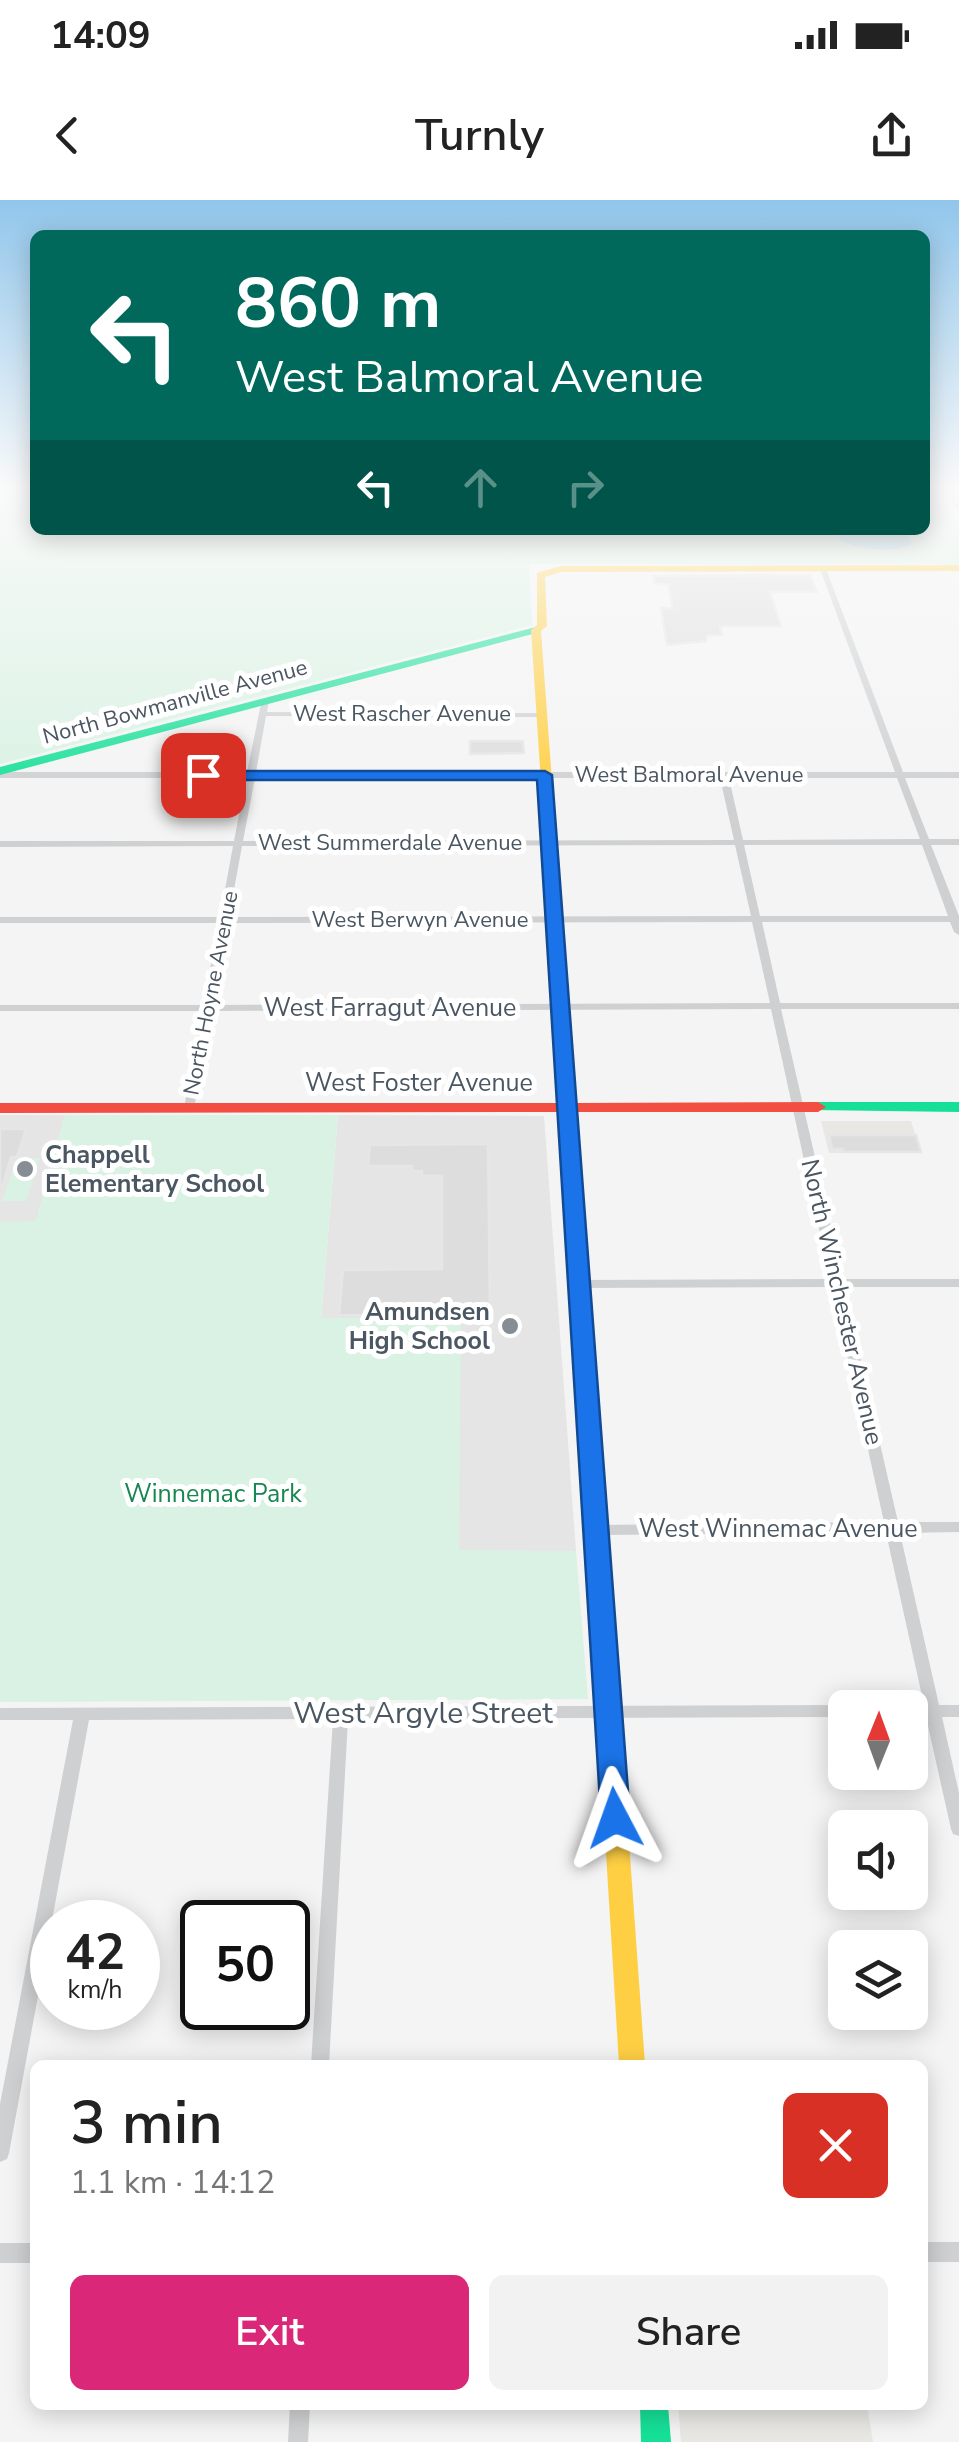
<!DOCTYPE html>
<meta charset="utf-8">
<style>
body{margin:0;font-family:"Nunito Sans",sans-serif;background:#f2f2f2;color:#222;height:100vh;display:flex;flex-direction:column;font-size:38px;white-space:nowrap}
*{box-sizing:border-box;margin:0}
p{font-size:32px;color:#767676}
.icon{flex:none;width:55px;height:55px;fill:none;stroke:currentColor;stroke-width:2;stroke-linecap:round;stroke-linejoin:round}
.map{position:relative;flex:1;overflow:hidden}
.drawer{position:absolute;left:30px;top:1860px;width:898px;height:350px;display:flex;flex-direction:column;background:#fff;border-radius:15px;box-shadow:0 5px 25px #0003}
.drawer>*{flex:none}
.hud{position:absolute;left:30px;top:30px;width:900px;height:305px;border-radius:15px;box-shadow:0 5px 25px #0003;background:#00695c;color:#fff;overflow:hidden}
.needle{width:65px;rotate:1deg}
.buttons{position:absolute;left:828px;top:1490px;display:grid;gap:20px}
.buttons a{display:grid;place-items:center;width:100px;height:100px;border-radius:15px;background:#fff;box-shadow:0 5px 25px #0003;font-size:50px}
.speed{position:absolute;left:30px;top:1700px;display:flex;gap:20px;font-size:50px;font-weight:700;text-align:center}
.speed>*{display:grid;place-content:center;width:130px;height:130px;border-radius:50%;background:#fff;box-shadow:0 5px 25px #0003;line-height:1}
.speed small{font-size:25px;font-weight:400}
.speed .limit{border:5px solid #111;border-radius:15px;background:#fff;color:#111}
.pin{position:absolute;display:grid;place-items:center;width:85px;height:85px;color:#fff;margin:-42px;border-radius:20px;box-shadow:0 5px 15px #0006}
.me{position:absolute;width:110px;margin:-55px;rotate:356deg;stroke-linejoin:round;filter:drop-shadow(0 0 8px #0008)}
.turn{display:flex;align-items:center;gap:35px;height:210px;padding:0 40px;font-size:45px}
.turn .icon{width:130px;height:130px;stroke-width:2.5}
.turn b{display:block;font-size:70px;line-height:85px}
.lanes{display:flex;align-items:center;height:95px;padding:0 40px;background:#0003;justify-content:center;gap:50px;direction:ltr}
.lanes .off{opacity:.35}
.round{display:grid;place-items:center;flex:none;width:105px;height:105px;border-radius:15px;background:#f2f2f2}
.overview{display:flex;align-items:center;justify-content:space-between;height:170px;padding:0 40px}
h1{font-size:60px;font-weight:600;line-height:75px}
.primary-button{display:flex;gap:20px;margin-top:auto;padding:20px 40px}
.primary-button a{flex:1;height:115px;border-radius:15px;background:#db2777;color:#fff;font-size:40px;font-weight:600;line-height:115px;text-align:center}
.primary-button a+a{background:#f2f2f2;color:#222}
.status{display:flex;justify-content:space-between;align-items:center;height:70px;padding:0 50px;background:#fff;direction:ltr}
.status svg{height:28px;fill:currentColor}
header{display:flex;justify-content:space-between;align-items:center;height:130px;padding:0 40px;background:#fff;font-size:45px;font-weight:600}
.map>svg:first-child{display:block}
.commercial{fill:#e8e7e3}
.education{fill:#e6e5e6}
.green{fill:#d9f2e3}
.water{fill:#aee2f0}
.building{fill:#ddddde;stroke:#e5e6e7;stroke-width:2.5}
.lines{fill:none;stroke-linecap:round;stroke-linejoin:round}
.street{fill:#ced0d2;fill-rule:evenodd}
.fast{fill:#16e098;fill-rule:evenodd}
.slow{fill:#ffcf43;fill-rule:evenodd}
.jam{fill:#f24e42;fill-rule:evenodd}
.rail-casing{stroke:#c9cacc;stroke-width:5}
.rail{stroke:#fff;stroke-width:2.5;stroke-dasharray:6;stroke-linecap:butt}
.route{fill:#1a73e8;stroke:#114b97;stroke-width:2.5}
.poi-dot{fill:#868d94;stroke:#fff;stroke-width:4}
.labels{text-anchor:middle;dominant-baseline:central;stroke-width:10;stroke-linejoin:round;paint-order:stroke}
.far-street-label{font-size:22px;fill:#4a5661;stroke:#fff}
.street-label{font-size:25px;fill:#4a5661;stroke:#fff}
.poi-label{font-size:25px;font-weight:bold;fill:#4a5661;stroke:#fff;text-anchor:start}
.park-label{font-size:25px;fill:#17864f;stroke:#fff}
.near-street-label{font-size:30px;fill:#4a5661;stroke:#fff}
</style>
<div class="status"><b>14:09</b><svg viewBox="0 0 49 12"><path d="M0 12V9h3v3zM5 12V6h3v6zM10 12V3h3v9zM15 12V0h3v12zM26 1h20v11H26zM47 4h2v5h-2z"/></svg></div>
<header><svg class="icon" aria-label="back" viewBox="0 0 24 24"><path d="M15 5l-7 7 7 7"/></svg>Turnly<svg class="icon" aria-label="share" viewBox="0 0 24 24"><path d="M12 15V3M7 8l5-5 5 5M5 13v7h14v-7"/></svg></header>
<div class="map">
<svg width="959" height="2242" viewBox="0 0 959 2242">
<rect width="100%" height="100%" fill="#f4f4f4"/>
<path class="commercial" d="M 821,921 L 911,921 L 921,953 L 829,953 Z
M 678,2205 L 867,2205 L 873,2242 L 681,2242 Z"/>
<path class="education" d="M 0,915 L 65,915 L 36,1022 L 0,1236 Z
M 338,915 L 544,916 L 576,1351 L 459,1351 L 321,1118 Z"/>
<path class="green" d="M 0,287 L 35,287 L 35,330 L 925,330 L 925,287 L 936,287 L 959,328 L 959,364 L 529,364 L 532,425 L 0,564 Z
M 65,915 L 338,915 L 321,1118 L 461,1118 L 459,1350 L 576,1351 L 588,1499 L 0,1502 L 0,1022 L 36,1021 Z
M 17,958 L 40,958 L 26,1001 L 2,1001 Z"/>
<path class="water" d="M 838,330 L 905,330 L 912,343 C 896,355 857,349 840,340 Z"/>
<path class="building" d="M 810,375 L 817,392 L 770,392 L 781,426 L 720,426 L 722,435 L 707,435 L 706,441 L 667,445 L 661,408 L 673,408 L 668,384 L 655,384 L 653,376 Z
M 470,541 L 523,541 L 524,553 L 470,554 Z
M 0,929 L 26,929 L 17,957 L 11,957 L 3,985 L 0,984 Z
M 829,935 L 916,935 L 921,952 L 844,952 L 843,949 L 832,949 Z
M 488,944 L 490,1116 L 339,1115 L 343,1070 L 442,1069 L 442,976 L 422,976 L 422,971 L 413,971 L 412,966 L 368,966 L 370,945 Z"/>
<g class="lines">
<path class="street" d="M 823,367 L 826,369 L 903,572 L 959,572 L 959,578 L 905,578 L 929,639 L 959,639 L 959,645 L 931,645 L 959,716 L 959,735 L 954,732 L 950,722 L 762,722 L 780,803 L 959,803 L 959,809 L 781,809 L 843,1079 L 959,1079 L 959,1087 L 844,1087 L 898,1322 L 959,1322 L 959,1332 L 900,1333 L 939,1505 L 959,1505 L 959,1517 L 942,1517 L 959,1593 L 959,1636 L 953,1634 L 951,1629 L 926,1517 L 910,1517 L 910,1508 L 904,1508 L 910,1505 L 924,1505 L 886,1333 L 596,1335 L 591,1334 L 589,1330 L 591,1326 L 596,1325 L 884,1322 L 832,1087 L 579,1088 L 573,1084 L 579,1080 L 830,1079 L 771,809 L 212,811 L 194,908 L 189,911 L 184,908 L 202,811 L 0,811 L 0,805 L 203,805 L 219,723 L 0,723 L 0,717 L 220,717 L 233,646 L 0,647 L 0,641 L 234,641 L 246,578 L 0,578 L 0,572 L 247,572 L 262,499 L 269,501 L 267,512 L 541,513 L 545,515 L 541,517 L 266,516 L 256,572 L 895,572 L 820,369 ZM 255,578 L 720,578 L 734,640 L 243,641 ZM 729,578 L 897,578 L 920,639 L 743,640 ZM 735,645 L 751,716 L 229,717 L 242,646 ZM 744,645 L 922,645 L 948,716 L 760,716 ZM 752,722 L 770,803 L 213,805 L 228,723 Z
M 845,1505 L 851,1508 L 845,1508 L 845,1517 L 348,1519 L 329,1865 L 311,1865 L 333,1519 L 89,1520 L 9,1953 L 7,1959 L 0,1962 L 0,1904 L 73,1520 L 0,1520 L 0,1508 Z
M 922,2042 L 959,2042 L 959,2062 L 922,2062 Z
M 0,2043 L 35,2043 L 35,2063 L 0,2063 Z
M 290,2205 L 310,2205 L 308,2242 L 288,2242 Z"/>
<path class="fast" d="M 536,427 L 540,428 L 540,432 L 0,575 L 0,567 Z
M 818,902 L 959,902 L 959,912 L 813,910 L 810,907 Z
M 640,2205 L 668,2205 L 671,2242 L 641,2242 Z"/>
<path class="slow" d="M 959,365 L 959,371 L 561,372 L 545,377 L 547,426 L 541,431 L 562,718 L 555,722 L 550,721 L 531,430 L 537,425 L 537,373 L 561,366 Z
M 581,1092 L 590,1098 L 645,1865 L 619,1865 L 572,1098 Z"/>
<path class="jam" d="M 555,714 L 562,718 L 575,903 L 818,902 L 826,907 L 818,912 L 576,912 L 590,1098 L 587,1102 L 581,1104 L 572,1098 L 561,912 L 0,913 L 0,903 L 560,903 L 548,718 Z"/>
<g class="rail-casing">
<path id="rail" d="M 948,287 L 959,308"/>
</g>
<use href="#rail" class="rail"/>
</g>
<linearGradient id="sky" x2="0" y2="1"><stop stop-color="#91c6eb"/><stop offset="0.48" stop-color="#fafafa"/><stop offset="1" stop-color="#fafafa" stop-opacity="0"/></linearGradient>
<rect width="959" height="601" fill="url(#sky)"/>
<path class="route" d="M 545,571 L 552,575 L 630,1618 L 626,1627 L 615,1631 L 605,1627 L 601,1618 L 537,580 L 203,580 L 196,575 L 203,571 Z"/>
<g class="poi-dot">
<circle cx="25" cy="969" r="10"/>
<circle cx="510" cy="1126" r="10"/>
</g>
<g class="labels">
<g class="far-street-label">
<text transform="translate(175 502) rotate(-15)">North Bowmanville Avenue</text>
<text x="402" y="514">West Rascher Avenue</text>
<text x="689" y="575">West Balmoral Avenue</text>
<text x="390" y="643">West Summerdale Avenue</text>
<text x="420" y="720">West Berwyn Avenue</text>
<text transform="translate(211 793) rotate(-79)">North Hoyne Avenue</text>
</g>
<g class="street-label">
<text x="390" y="808">West Farragut Avenue</text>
<text x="419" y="883">West Foster Avenue</text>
<text transform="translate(842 1102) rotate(77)">North Winchester Avenue</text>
<text x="778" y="1329">West Winnemac Avenue</text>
</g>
<g class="poi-label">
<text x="45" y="955">Chappell<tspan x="45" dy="29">Elementary School</tspan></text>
<text x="490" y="1112" text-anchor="end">Amundsen<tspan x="490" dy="29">High School</tspan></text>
</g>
<g class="park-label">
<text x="213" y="1294">Winnemac Park</text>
</g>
<g class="near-street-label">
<text x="423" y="1513">West Argyle Street</text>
</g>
</g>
</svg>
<div class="buttons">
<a><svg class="needle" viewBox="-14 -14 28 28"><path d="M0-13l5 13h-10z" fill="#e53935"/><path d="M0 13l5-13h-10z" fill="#767676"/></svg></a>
<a><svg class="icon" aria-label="sound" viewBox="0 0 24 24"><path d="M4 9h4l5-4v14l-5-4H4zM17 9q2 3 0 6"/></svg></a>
<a><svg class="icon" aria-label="layers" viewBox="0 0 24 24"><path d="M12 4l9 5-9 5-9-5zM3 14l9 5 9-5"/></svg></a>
</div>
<div class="speed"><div>42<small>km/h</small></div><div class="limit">50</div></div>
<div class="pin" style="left:203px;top:575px;background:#d93025"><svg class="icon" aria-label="arrive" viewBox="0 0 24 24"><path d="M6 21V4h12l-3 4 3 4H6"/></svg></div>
<svg class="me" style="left:615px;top:1618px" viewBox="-20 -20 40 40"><path d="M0-17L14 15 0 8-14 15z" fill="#1a73e8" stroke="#fff" stroke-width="4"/></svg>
<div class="hud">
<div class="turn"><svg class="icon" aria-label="left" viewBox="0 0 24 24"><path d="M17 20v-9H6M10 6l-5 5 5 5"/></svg><div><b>860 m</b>West Balmoral Avenue</div></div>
<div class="lanes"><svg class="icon" aria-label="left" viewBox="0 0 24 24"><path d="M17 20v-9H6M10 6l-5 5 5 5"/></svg><svg class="icon off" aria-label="ahead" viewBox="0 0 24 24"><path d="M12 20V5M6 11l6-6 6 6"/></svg><svg class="icon off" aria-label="right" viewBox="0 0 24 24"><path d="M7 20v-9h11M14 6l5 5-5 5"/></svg></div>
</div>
<section class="drawer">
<div class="overview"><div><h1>3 min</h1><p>1.1 km · 14:12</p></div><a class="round" style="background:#d93025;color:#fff"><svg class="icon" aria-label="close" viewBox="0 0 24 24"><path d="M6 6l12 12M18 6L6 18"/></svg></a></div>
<div class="primary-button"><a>Exit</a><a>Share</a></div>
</section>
</div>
